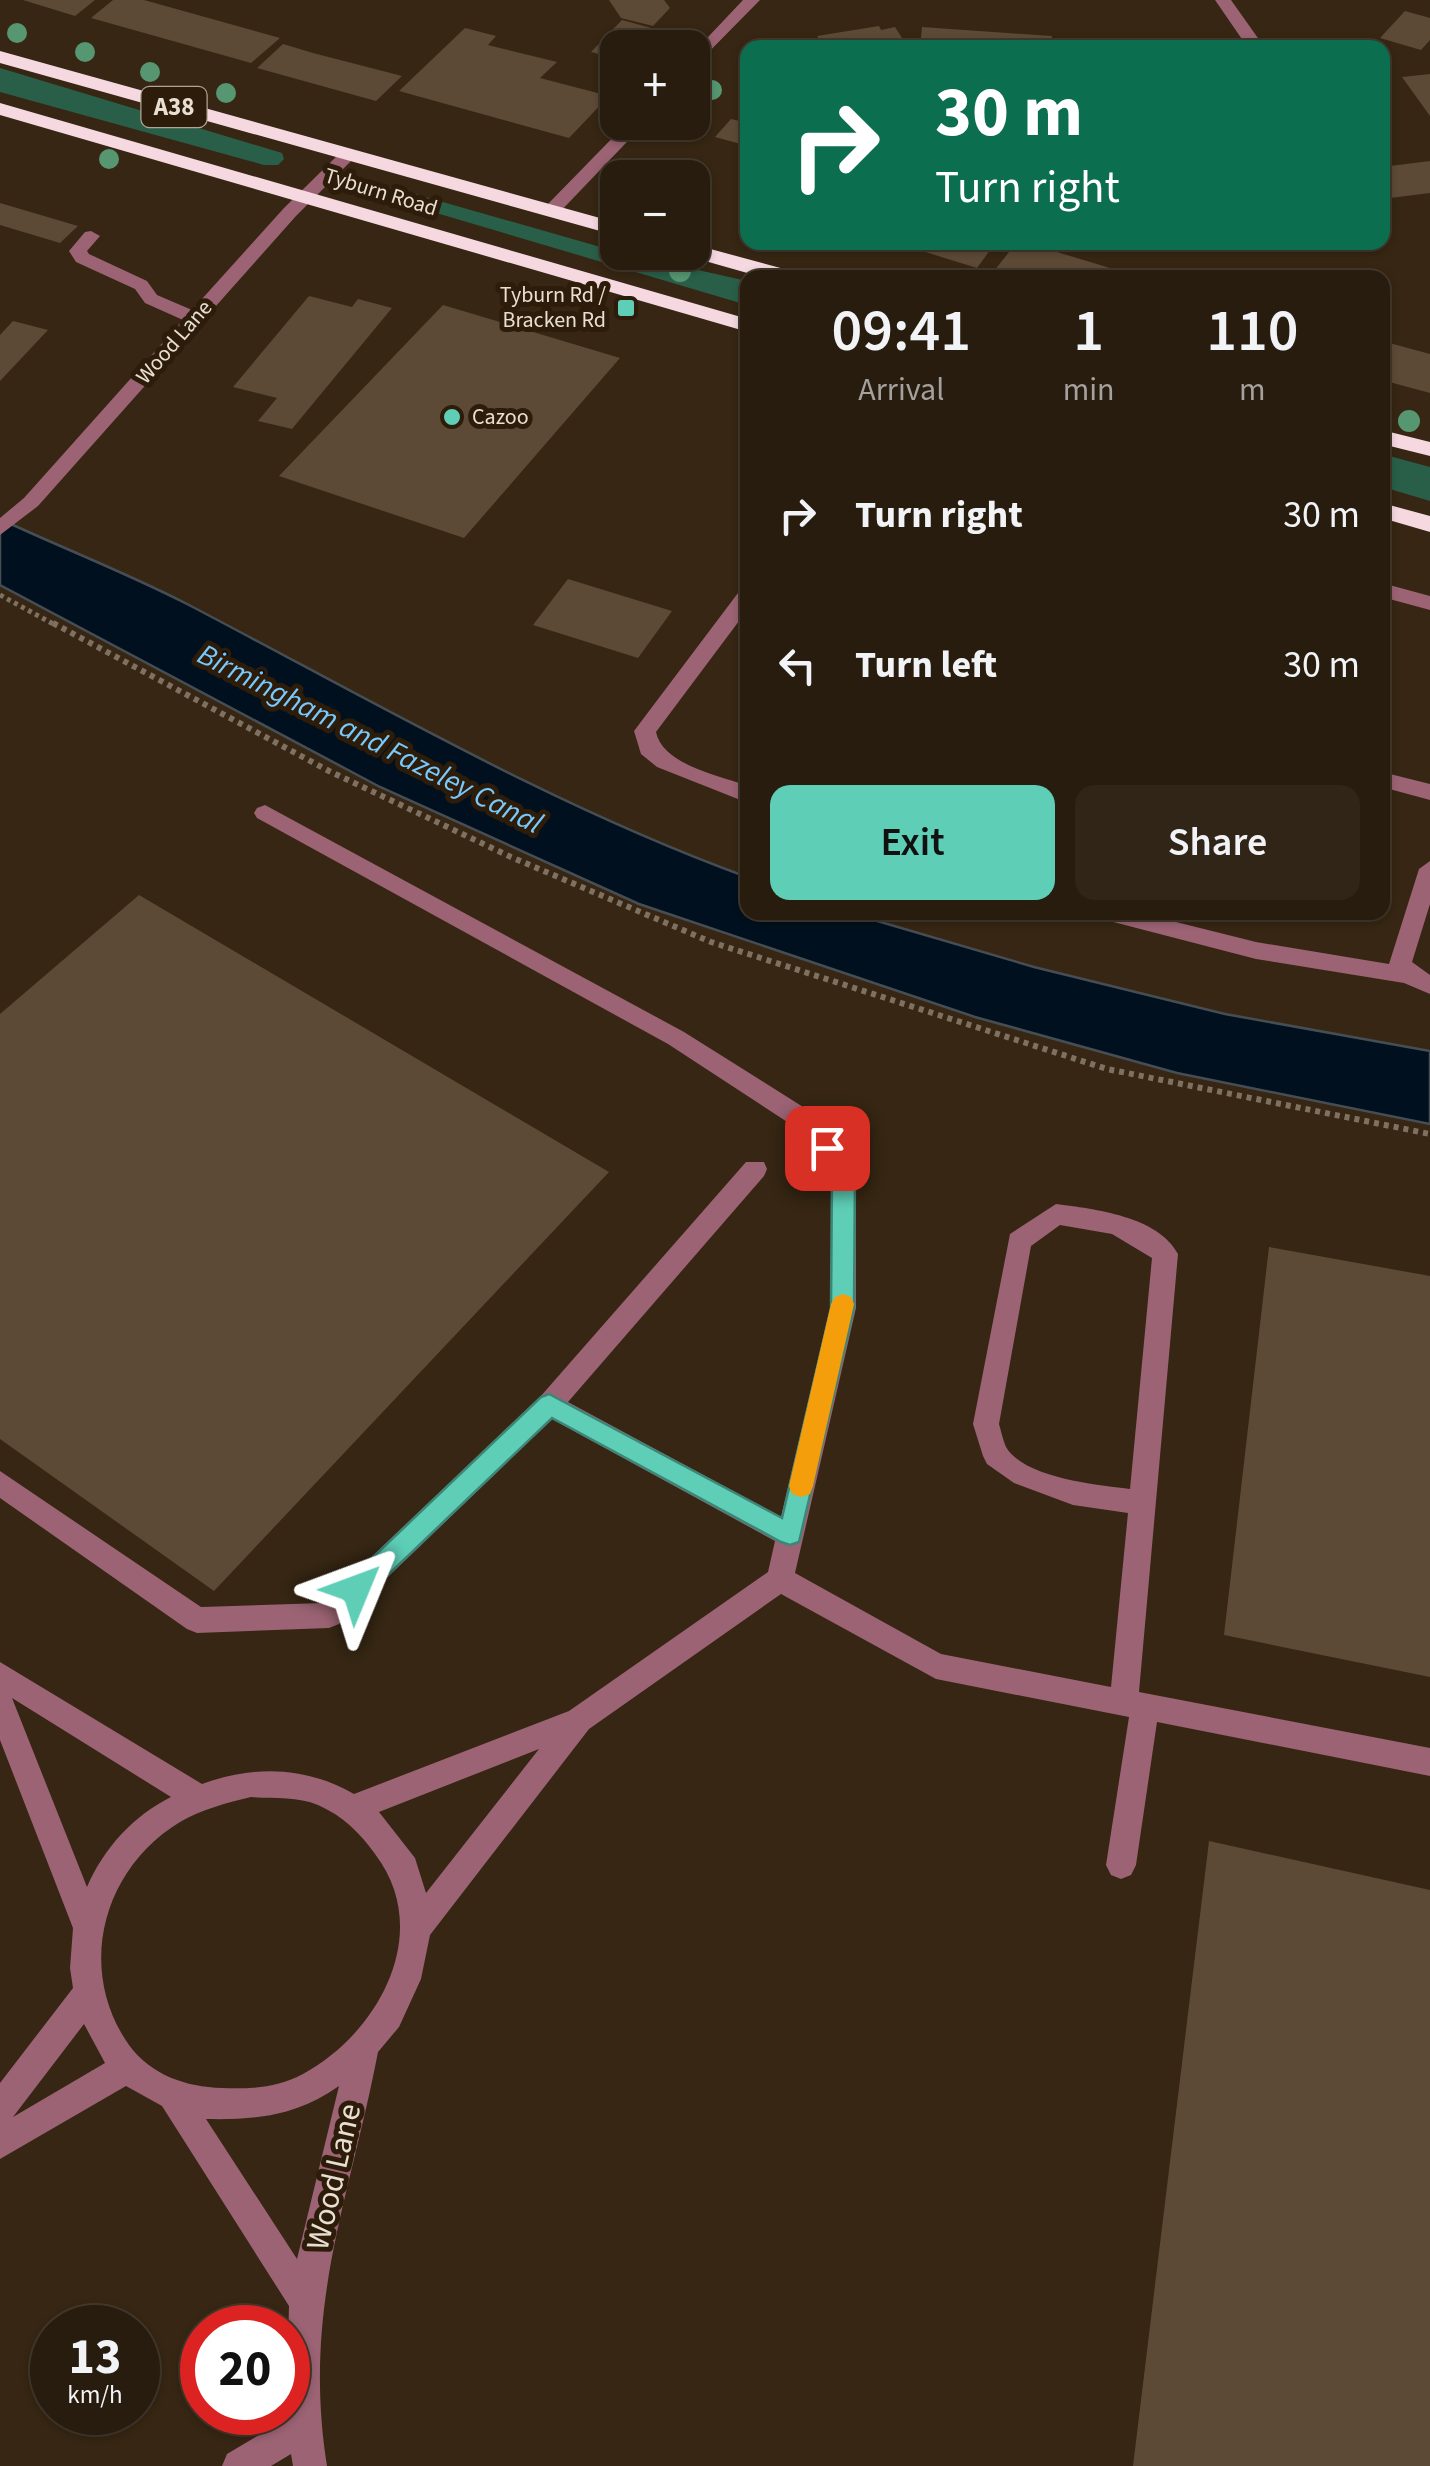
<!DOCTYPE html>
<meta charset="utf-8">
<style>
body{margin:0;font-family:"Source Sans 3",sans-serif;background:#302517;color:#f1f3f6;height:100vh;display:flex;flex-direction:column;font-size:38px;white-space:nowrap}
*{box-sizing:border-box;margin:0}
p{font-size:32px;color:#a5a19e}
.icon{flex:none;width:55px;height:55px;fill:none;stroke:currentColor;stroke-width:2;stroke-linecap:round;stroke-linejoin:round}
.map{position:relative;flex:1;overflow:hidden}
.drawer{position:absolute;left:740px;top:270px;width:650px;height:650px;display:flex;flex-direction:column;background:#281c0e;border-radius:20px;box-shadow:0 2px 8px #0004,0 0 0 2px #443a2e}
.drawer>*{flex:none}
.guide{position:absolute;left:740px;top:40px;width:650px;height:210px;border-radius:20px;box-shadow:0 2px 8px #0004,0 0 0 2px #443a2e;background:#0b6e4f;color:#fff;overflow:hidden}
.controls{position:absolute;left:600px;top:30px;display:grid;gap:20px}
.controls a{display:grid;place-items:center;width:110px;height:110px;border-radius:20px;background:#281c0e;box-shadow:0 2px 8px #0004,0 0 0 2px #443a2e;font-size:50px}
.speed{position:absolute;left:30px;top:2305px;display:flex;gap:20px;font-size:50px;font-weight:700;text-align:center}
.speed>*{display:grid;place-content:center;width:130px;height:130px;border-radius:50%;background:#281c0e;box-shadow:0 2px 8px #0004,0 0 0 2px #443a2e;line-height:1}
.speed small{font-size:25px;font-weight:400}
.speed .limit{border:15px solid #d22;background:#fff;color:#111}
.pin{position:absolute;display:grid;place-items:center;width:85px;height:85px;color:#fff;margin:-42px;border-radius:20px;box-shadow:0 5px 15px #0006}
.me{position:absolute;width:110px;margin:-55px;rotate:46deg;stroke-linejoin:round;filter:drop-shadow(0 0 8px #0008)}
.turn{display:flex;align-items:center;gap:35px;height:210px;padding:0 30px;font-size:45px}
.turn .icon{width:130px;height:130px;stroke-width:2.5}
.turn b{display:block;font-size:70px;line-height:85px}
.eta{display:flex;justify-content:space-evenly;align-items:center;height:170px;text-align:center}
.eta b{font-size:60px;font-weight:600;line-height:70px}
.cta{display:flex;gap:20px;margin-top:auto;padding:20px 30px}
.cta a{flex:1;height:115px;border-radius:20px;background:#5eceb7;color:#111;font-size:40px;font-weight:600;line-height:115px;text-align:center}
.cta a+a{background:#302517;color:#f1f3f6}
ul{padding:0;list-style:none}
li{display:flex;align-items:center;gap:30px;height:150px;padding:0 30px}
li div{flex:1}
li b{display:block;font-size:38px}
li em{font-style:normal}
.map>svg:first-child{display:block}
.green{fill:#295f49}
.water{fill:#00101e;stroke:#464e54;stroke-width:2.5}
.building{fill:#5c4a36}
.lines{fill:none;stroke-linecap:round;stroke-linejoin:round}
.path-far1{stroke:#7f7161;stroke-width:5;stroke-dasharray:4 4;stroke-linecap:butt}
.path{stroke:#7f7161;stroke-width:6;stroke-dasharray:5 5;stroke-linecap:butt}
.minor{fill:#9b6373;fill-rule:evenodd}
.highway{fill:#f6d9e0;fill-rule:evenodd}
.tree{fill:#569671}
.route{fill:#5eceb7;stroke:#3d8677;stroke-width:2.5}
.slow{fill:#f59e0b}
.poi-dot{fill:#5eceb7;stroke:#2c1c09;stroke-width:4}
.labels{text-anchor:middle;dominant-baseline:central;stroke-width:10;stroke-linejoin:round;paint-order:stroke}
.far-street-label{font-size:22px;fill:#e9ded2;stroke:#2c1c09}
.far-poi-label{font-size:22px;fill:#e9ded2;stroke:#2c1c09;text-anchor:end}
.shield{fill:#2c1c09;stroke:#b0a496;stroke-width:2.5}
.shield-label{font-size:25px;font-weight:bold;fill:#e9ded2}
.water-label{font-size:30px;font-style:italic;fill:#77c9fe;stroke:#2c1c09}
.near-street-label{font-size:32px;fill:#e9ded2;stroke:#2c1c09}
</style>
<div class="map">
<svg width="1430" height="2466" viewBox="0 0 1430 2466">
<rect width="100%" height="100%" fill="#362613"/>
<path class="green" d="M 0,68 L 282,153 L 284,159 L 278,165 L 264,165 L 0,92 Z
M 380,184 L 618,252 L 747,281 L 747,305 L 372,194 L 366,187 Z
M 1382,454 L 1430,467 L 1430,501 L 1383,487 Z"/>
<path class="water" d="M 0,519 C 62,548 127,573 187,604 C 371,700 552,806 747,877 L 748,912 L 850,913 L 1034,967 L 1225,1014 L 1430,1051 L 1430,1124 L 1177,1073 L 975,1017 L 639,904 L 380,787 L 0,585 Z"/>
<path class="building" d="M 23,0 L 95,0 L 75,16 Z
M 113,0 L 144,0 L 280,38 L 251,63 L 91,18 Z
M 609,0 L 664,0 L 670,8 L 653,26 L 621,18 Z
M 1405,11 L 1430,18 L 1430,40 L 1421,50 L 1380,38 Z
M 622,20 L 666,32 L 651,48 L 618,48 L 618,59 L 591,52 Z
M 879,26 L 881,30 L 895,27 L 904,41 L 888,44 L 890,48 L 825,48 L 817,36 Z
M 922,27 L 1052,36 L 1051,48 L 920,48 Z
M 465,28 L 496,36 L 488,45 L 557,62 L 540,78 L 609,96 L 569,138 L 399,91 Z
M 283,44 L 313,53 L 402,76 L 376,101 L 257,68 Z
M 1430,74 L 1430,116 L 1402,77 Z
M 748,113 L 748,146 L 715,137 L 731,119 L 740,121 Z
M 1430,161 L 1430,193 L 1382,199 L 1382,167 Z
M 0,203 L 78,226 L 60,243 L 0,225 Z
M 893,242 L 996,242 L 977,268 Z
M 1017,242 L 1024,242 L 1143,278 L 1015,278 L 994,271 Z
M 309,296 L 352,307 L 358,299 L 392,308 L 292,429 L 258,421 L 277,398 L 233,387 Z
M 443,305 L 620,358 L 464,538 L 279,476 Z
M 13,321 L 48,330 L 0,381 L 0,335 Z
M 1382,341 L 1430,354 L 1430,393 L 1382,380 Z
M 568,579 L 672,611 L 638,658 L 533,625 Z
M 139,895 L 609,1172 L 214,1591 L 0,1439 L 0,1014 Z
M 1269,1247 L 1430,1276 L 1430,1677 L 1224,1635 Z
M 1209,1841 L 1430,1890 L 1430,2466 L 1133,2466 Z"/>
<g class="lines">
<path class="path-far1" d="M 0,595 L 57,626"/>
<path class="path" d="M 53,623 L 329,771 L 511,857 L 711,942 L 1107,1069 L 1430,1134"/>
<path class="minor" d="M 743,0 L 760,0 L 692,69 L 692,54 Z
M 1215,0 L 1231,0 L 1265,48 L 1248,48 Z
M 628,122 L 646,122 L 557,215 L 545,215 L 545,207 Z
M 342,151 L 357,155 L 296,216 L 38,506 L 0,535 L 0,518 L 24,498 L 183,320 L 145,303 L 135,289 L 76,262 L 69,251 L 85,232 L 91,231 L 100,236 L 87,251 L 89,254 L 147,281 L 157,295 L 192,310 L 284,208 Z
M 1382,583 L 1430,596 L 1430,610 L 1382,597 Z
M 748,587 L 748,609 L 656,732 C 663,765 718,775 748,786 L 748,803 L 657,767 L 641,754 L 634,731 L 741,589 Z
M 1382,772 L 1430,784 L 1430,800 L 1382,787 Z
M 265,805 L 684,1032 L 819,1117 L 853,1165 L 856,1172 L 856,1308 L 795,1573 L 941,1654 L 1111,1687 L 1128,1513 L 1073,1505 L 1014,1483 L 987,1464 L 983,1456 L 973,1424 L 1010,1234 L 1056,1204 C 1094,1209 1158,1216 1178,1254 L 1139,1692 L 1430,1748 L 1430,1776 L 1157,1722 L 1136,1865 L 1131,1875 L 1121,1879 L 1111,1875 L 1106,1865 L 1129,1717 L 936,1679 L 781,1594 L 589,1729 L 430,1935 L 421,1979 L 399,2027 L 378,2052 C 349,2203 302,2307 327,2466 L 293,2466 L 291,2454 L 271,2466 L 222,2466 L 227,2454 L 286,2419 L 289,2306 L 162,2106 L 126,2086 L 0,2159 L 0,2083 L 73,1988 L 70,1968 L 73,1928 L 0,1740 L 0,1662 L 202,1784 C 254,1765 305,1766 354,1794 L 569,1711 L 768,1572 L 775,1541 L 552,1419 L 339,1624 L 329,1628 L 197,1633 L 187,1629 L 0,1498 L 0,1471 L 201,1607 L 323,1603 L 540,1397 L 746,1162 L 764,1162 L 767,1169 L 764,1176 L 568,1402 L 781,1517 L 830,1308 L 832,1174 L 801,1131 L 668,1044 L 257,818 L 254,813 L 257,808 ZM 1060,1225 L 1112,1234 L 1152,1258 L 1130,1489 C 1098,1485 1024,1478 1006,1447 C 1003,1440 1001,1431 999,1424 L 1031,1246 ZM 12,1698 L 171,1797 C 133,1816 104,1848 87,1887 ZM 539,1749 L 426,1893 L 415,1858 L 379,1812 ZM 251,1797 C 273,1799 297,1796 318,1805 C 343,1816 360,1833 375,1854 C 434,1931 380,2032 303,2074 C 277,2088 250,2089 222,2088 C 186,2087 151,2075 129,2045 C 76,1970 102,1869 180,1822 C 202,1809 227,1803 251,1797 ZM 84,2024 L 105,2063 L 13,2117 ZM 339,2086 L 297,2259 L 206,2119 C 257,2120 296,2116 339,2086 Z
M 1430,861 L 1430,904 L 1412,962 L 1430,975 L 1430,994 L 1404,983 L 1256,959 L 1098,918 L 1095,912 L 1136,912 L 1256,942 L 1389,964 L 1419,869 Z"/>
<path class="highway" d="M 0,51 L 618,223 L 618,236 L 0,63 Z
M 0,103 L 748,319 L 748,332 L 0,115 Z
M 692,244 L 799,273 L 801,278 L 765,278 L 684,255 L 692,252 Z
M 1382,430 L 1430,442 L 1430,456 L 1382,444 Z
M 1382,503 L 1430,516 L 1430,532 L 1382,518 Z"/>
</g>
<g class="tree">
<circle cx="17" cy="33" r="10"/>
<circle cx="85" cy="52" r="10"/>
<circle cx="150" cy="72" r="10"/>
<circle cx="712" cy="90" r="10"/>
<circle cx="226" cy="93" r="10"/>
<circle cx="109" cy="159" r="10"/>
<circle cx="680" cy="271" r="11"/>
<circle cx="1409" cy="421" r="11"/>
</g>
<path class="route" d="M 827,1139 L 835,1142 L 855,1172 L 854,1308 L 799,1542 L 790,1545 L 781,1542 L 552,1418 L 365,1597 L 356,1600 L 348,1597 L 344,1589 L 348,1581 L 541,1397 L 549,1394 L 782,1518 L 831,1308 L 832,1173 L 816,1148 Z"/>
<path class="slow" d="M 843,1294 L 851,1297 L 854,1304 L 813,1486 L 810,1494 L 801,1497 L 792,1494 L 789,1486 L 831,1304 L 835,1297 Z"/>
<g class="poi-dot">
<rect x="616" y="298" width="20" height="20" rx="5"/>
<circle cx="452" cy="417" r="10"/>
</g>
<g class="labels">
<g class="far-street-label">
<text transform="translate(381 192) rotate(17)">Tyburn Road</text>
<text transform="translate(174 342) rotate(-49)">Wood Lane</text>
</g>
<g class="far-poi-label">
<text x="606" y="295">Tyburn Rd /<tspan x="606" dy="25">Bracken Rd</tspan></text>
<text x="472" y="417" text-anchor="start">Cazoo</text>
</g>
<rect class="shield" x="141.5" y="87" width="65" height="40" rx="8"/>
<g class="shield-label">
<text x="174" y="107">A38</text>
</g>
<g class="water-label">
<text transform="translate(370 739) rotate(27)">Birmingham and Fazeley Canal</text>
</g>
<g class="near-street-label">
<text transform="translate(334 2177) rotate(-77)">Wood Lane</text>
</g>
</g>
</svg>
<div class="controls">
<a>+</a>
<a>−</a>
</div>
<div class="speed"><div>13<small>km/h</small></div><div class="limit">20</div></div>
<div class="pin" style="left:827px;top:1148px;background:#d93025"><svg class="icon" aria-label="arrive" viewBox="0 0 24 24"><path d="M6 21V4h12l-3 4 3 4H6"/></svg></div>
<svg class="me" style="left:356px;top:1589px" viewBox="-20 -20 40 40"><path d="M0-17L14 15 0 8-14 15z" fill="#5eceb7" stroke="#fff" stroke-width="4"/></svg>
<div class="guide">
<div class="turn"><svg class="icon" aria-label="right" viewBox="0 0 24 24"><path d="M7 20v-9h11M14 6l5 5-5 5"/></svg><div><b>30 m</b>Turn right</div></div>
</div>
<section class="drawer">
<div class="eta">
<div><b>09:41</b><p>Arrival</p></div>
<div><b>1</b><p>min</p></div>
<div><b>110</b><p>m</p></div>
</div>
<ul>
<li><svg class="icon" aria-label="right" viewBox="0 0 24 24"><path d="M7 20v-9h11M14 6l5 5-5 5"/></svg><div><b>Turn right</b></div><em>30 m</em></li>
<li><svg class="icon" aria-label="left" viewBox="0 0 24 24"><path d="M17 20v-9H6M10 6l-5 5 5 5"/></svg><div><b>Turn left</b></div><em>30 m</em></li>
</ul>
<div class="cta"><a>Exit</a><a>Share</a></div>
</section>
</div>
